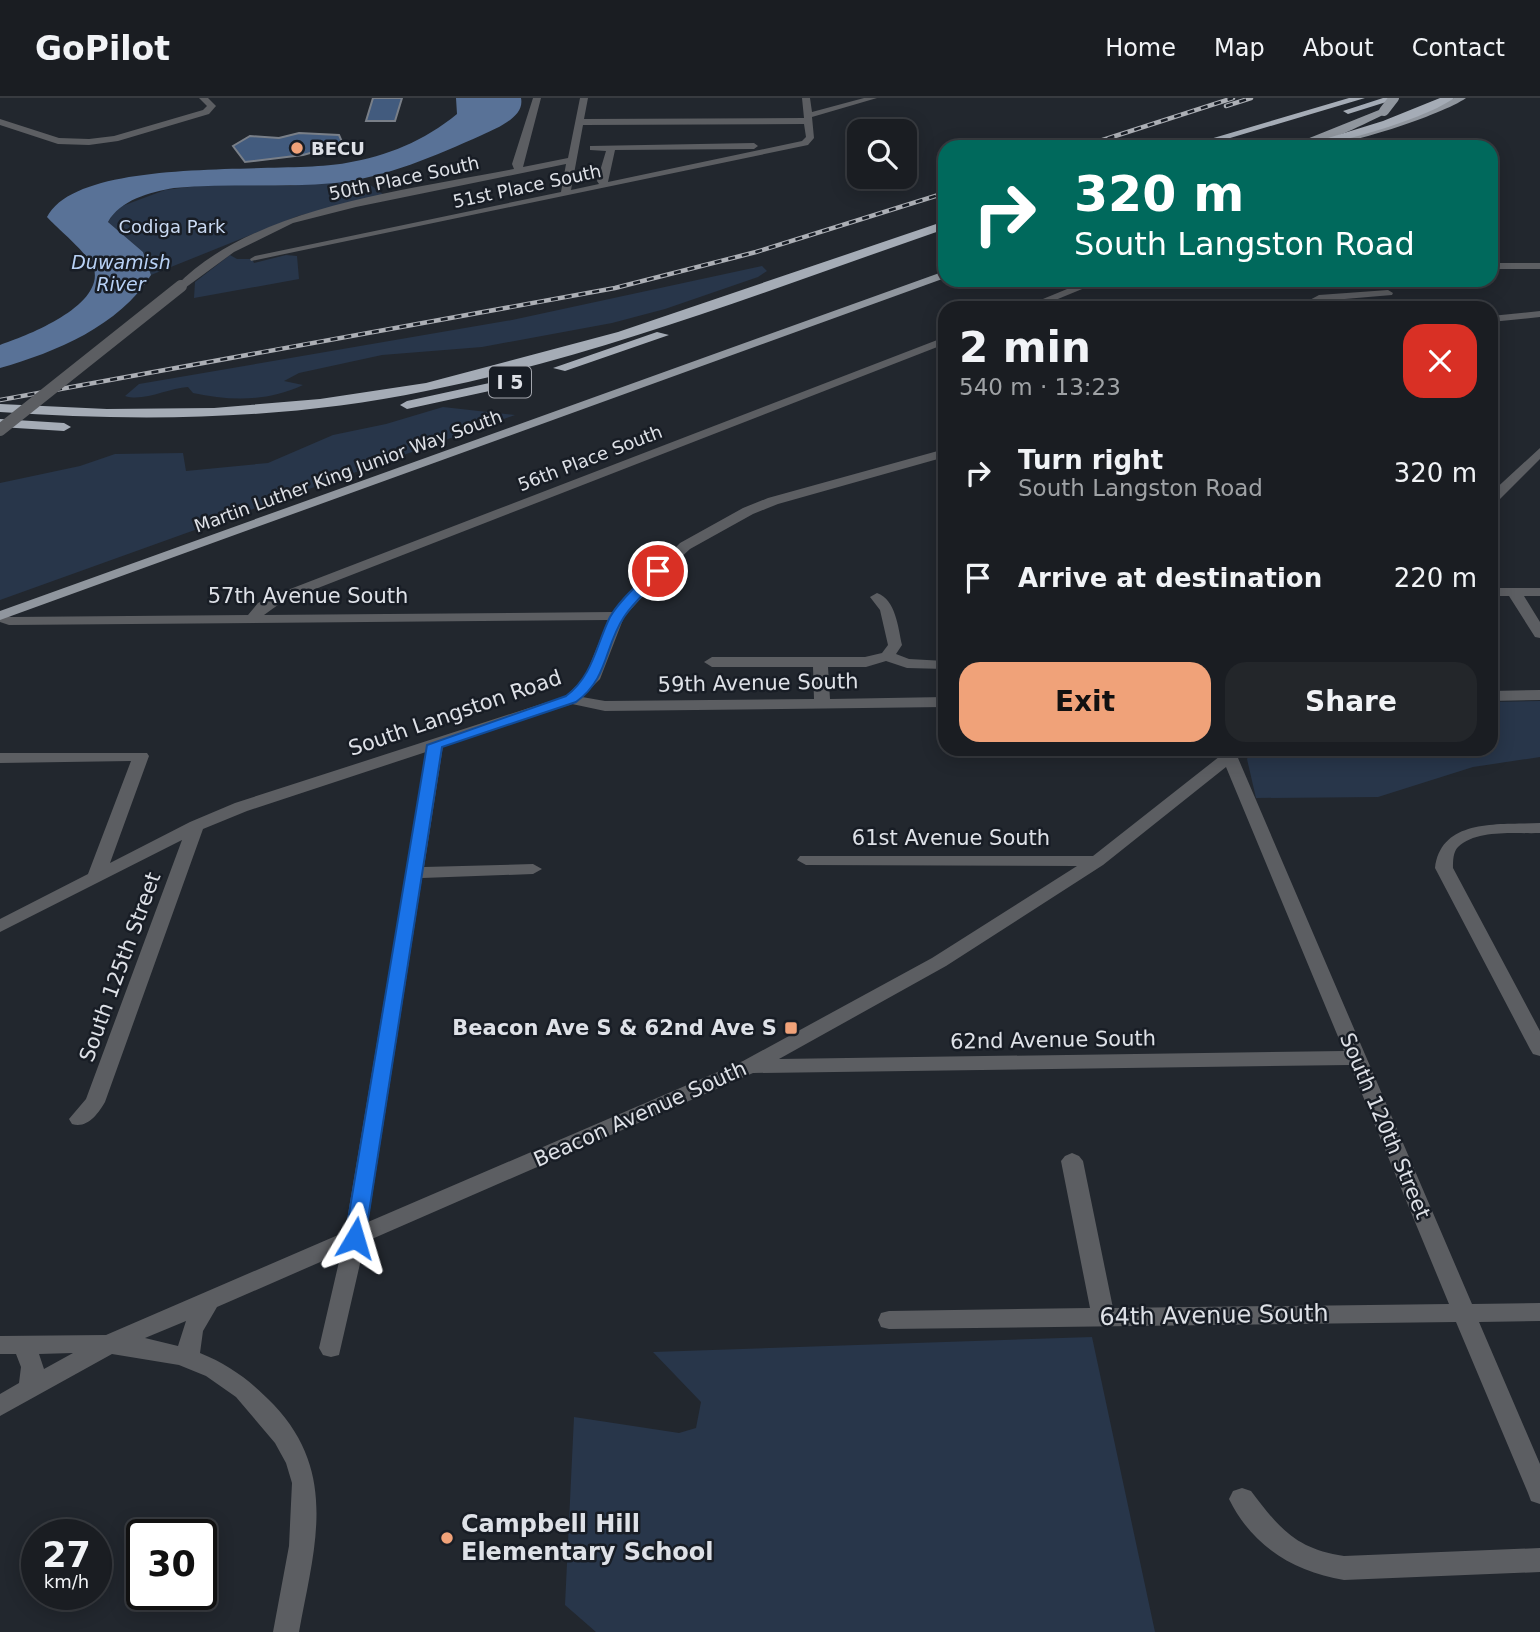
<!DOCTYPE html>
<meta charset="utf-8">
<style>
body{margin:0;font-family:"DejaVu Sans",sans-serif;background:#23262a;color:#f1f3f6;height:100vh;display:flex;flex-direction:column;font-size:26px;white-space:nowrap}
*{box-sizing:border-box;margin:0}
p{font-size:23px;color:#9fa2a5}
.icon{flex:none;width:38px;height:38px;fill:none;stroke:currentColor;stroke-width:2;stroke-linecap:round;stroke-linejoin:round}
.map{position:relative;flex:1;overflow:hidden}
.drawer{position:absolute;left:938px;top:203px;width:560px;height:455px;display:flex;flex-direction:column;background:#1a1d22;border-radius:21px;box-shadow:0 4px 18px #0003,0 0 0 2px #383b40}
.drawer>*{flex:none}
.banner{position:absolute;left:938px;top:42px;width:560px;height:147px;border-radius:21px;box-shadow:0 4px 18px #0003,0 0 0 2px #383b40;background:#00695c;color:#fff;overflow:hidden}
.controls{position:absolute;left:847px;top:21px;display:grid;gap:14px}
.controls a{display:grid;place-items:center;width:70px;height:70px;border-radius:14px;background:#1a1d22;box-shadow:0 4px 18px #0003,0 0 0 2px #383b40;font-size:35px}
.speed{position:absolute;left:21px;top:1421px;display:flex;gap:14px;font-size:35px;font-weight:700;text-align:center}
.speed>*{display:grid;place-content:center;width:91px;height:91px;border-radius:50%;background:#1a1d22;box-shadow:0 4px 18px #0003,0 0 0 2px #383b40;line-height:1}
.speed small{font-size:18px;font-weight:400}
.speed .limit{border:4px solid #111;border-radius:10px;background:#fff;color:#111}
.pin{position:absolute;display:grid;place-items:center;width:60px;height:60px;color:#fff;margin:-30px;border:4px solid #fff;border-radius:50%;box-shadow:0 2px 7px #0007}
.me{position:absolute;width:77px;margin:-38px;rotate:7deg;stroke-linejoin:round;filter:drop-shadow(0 0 5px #0008)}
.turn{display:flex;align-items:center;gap:24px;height:147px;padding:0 21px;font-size:32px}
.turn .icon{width:91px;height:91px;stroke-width:2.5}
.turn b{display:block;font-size:49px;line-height:60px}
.round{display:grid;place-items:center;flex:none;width:74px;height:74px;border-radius:21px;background:#23262a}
.overview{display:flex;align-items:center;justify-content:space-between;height:119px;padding:0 21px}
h1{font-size:42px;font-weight:700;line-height:52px}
.action{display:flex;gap:14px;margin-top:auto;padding:14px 21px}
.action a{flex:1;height:80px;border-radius:21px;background:#f0a279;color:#111;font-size:28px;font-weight:700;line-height:80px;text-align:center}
.action a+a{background:#23262a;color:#f1f3f6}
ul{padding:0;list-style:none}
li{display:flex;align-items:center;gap:21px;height:105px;padding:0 21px}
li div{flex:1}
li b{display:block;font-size:26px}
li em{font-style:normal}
header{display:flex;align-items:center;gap:42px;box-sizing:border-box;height:98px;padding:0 35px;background:#1a1d22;border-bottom:2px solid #383b40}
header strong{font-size:33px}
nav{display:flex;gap:38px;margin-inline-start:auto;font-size:24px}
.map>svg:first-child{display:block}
.green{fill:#28364a}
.water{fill:#597297}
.building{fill:#425b7e;stroke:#797f88;stroke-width:2}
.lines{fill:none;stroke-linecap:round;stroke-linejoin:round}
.minor{fill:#5c5e62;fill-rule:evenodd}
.major{fill:#90969e;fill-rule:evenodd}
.highway{fill:#a5acb6;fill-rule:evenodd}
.rail-casing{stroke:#acafb5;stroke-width:4.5}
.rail{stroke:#181d25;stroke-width:2.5;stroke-dasharray:7;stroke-linecap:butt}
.minor-bridge{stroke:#5c5e62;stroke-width:12}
.major-bridge{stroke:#90969e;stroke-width:10}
.route{fill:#1a73e8;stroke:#114b97;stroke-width:2}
.poi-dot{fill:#f0a279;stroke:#181d25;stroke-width:2.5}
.labels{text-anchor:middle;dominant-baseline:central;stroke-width:5;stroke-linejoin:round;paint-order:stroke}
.far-poi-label{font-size:18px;font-weight:bold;fill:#dee1e7;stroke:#181d25;text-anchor:start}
.far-street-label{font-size:18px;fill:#dee1e7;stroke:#181d25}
.far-park-label{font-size:18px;fill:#cadaf3;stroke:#181d25}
.far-water-label{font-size:19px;font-style:italic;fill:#b8d1f5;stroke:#181d25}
.shield{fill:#181d25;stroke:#a3a6ad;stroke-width:2}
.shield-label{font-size:19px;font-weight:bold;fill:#dee1e7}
.street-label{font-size:21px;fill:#dee1e7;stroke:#181d25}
.poi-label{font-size:21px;font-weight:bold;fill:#dee1e7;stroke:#181d25;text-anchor:end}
.near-street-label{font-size:24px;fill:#dee1e7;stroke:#181d25}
.near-poi-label{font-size:24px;font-weight:bold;fill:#dee1e7;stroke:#181d25;text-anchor:start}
</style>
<header>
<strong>GoPilot</strong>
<nav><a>Home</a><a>Map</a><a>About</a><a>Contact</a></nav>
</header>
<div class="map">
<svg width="1540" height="1534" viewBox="0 0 1540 1534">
<rect width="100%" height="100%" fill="#22272e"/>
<path class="green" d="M 361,80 L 384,97 L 298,118 L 151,177 L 143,154 L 108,124 L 117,110 L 165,92 L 205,87 L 290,88 Z
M 230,157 L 237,161 L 252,161 L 254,165 L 286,157 L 297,158 L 299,181 L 194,200 L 195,184 Z
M 762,168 L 767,173 L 758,179 L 665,211 L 612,225 L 482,249 L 382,257 L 299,275 L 284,283 L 303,287 C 267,304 230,303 193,295 L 188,289 C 168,290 144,304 125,298 L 139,286 L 512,222 Z
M 443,309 L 515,317 L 0,502 L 0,385 L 80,368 L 115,356 L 183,355 L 186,373 L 268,365 L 333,337 L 386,326 Z
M 1540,603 L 1540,659 L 1473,669 L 1378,699 L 1256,700 L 1247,661 L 1252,651 L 1491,651 L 1491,604 Z
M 1092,1239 L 1155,1534 L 596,1534 L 565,1507 L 574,1319 L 679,1335 L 696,1330 L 701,1304 L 653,1254 Z"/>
<path class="water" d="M 456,0 L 521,0 C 525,19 497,30 482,37 C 435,58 387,79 335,85 C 282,90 228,85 174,90 C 150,94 120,102 108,124 L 143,154 L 151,177 C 119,228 56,254 0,270 L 0,247 C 27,238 104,208 94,171 C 90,157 58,131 47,119 C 80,56 282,77 346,65 C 387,58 424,43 457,16 Z"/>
<path class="building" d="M 373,0 L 402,0 L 395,23 L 366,23 Z
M 299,35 L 339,37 L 343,46 L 303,57 L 245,64 L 233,48 L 250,38 L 279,40 Z"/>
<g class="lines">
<path class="minor" d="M 199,0 L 208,0 L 216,8 L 209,16 L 118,43 L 89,47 L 58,46 L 0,27 L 0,21 L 59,40 L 89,41 L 114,38 L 203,12 L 207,8 Z
M 533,0 L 541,0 L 523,69 L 568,60 L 580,0 L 588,0 L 584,21 L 804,20 L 802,0 L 810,0 L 812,14 L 864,0 L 877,0 L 812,19 L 814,40 L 808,47 L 251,163 L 250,161 L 255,158 L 561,94 L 566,66 L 356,109 L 293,125 L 234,154 L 185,190 L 176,188 C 253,108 409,92 514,71 L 512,66 ZM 804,26 L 806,39 L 802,43 L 608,84 L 615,52 L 754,51 L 758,48 L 754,45 L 590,48 L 590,52 L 606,53 L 597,83 L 599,86 L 571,92 L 583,27 Z
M 1491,165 L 1540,165 L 1540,171 L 1491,171 Z
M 1089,182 L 1104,182 L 1036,210 L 1021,210 Z
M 1388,192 L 1393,195 L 1392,197 L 1321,203 L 1317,205 L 1319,210 L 1309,210 L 1306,204 L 1319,197 Z
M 1540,213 L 1540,219 L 1491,224 L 1491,218 Z
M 945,239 L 945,246 L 282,504 L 264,517 L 613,514 L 680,445 L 743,410 L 768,400 L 945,351 L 945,359 L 778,406 L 753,416 L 690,451 L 663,476 L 624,519 L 600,581 L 582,599 L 605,603 L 814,601 L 813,569 L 712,569 L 704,564 L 712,559 L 865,559 L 882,555 L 888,547 L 880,512 L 870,499 L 877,495 C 896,502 898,529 902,547 L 896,556 L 909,561 L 945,563 L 945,571 L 907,570 L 886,563 L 866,569 L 828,569 L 830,601 L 945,599 L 945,609 L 605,613 L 572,606 L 443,648 L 424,769 L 533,766 L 542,771 L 533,776 L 422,780 L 368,1124 L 743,963 L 932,860 L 1077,768 L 806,767 L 797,762 L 800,758 L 1093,758 L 1229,651 L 1247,651 L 1238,660 L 1472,1206 L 1540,1205 L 1540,1223 L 1479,1224 L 1540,1366 L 1540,1406 L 1531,1403 L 1528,1395 L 1456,1224 L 889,1231 L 881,1229 L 878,1222 L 881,1215 L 889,1213 L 1090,1210 L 1061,1063 L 1065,1058 L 1072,1055 L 1079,1058 L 1083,1063 L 1113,1210 L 1449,1206 L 1350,967 L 753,975 L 365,1144 L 339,1257 L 331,1259 L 323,1257 L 319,1250 L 341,1155 L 217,1209 L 203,1233 L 200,1255 C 230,1267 252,1284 274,1307 C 339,1376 314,1451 299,1534 L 273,1534 L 289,1448 L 292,1385 L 286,1365 L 275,1345 L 236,1299 L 206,1278 L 179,1267 L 112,1256 L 0,1318 L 0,1296 L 19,1285 L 21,1269 L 16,1256 L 0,1256 L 0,1238 L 106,1237 L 345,1134 L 426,654 L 247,713 L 203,731 L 105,1004 C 98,1016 87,1031 72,1026 L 69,1021 L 86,1001 L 182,742 L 0,834 L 0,821 L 88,776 L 131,663 L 0,665 L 0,655 L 147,655 L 149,658 L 110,765 L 190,724 L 235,705 L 566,598 L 585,579 L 608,522 L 9,527 L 0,524 L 0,515 L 11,519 L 248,517 L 258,505 L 272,498 ZM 1226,669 L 1344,953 L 779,961 L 946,868 L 1103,767 ZM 186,1223 L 178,1248 L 145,1240 ZM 73,1255 L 44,1271 L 39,1256 Z
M 1540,350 L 1540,361 L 1496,405 L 1491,406 L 1491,395 Z
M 1491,490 L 1540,490 L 1540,498 L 1524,498 L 1540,524 L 1540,540 L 1535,539 L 1509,498 L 1491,498 Z
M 1540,592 L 1540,602 L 1491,603 L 1491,593 Z
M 1540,725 L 1540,735 C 1516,736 1477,731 1458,749 C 1453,754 1453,763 1453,770 L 1540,933 L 1540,958 L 1533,956 L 1530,951 L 1435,770 C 1441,719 1501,727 1540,725 Z
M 1242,1390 L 1251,1393 C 1279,1430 1296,1451 1344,1458 L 1540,1450 L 1540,1474 L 1344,1482 C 1294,1474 1252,1448 1229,1401 L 1233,1393 Z"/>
<path class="major" d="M 1454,0 L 1466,0 C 1442,17 1343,49 1313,49 L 1390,25 Z
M 1384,10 L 1387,15 C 1358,29 1321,49 1287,49 Z
M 945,173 L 945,180 L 0,522 L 0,513 Z"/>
<path class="highway" d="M 1349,0 L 1365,0 L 1200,49 L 1183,49 Z
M 1383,0 L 1399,0 L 1348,16 L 1343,13 Z
M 1440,0 L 1454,0 C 1428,20 1331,49 1299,49 L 1383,23 Z
M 945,123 L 945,131 C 774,190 604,257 426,293 C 286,322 142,324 0,314 L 0,306 L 107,311 L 214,310 L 320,301 L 426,285 L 618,234 Z
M 657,234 L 669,237 L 565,273 L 553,270 Z
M 512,280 L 517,281 L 517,287 L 407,311 L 400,307 L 407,303 Z
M 0,321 L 64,325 L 71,329 L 64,333 L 0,329 Z"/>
<g class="rail-casing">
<path id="rail" d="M 1226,8 L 1251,0
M 1081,49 L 1233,0
M 0,302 L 615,190 L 756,154 L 945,95"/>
</g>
<use href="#rail" class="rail"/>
<path class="minor-bridge" d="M 0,332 L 181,188"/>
<path class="major-bridge" d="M 1384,13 L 1394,0"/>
</g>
<path class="route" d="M 654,470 L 665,473 C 652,489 635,502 624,519 C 604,549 609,580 576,604 L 442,649 L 365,1140 L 362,1145 L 348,1145 L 345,1140 L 427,647 L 566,598 C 593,578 596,547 610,519 C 620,501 640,485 654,470 Z"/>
<g class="poi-dot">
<circle cx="297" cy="50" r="7"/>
<rect x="784" y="923" width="14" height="14" rx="3.5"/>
<circle cx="447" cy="1440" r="7"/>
</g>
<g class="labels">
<g class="far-poi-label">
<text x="311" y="50">BECU</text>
</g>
<g class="far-street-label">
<text transform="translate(404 80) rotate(-12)">50th Place South</text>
<text transform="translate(527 88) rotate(-12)">51st Place South</text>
<text transform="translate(590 360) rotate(-21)">56th Place South</text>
<text transform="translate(348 373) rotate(-20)">Martin Luther King Junior Way South</text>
</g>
<g class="far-park-label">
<text x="172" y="128">Codiga Park</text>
</g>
<g class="far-water-label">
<text x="121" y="164">Duwamish<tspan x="121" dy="22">River</tspan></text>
</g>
<rect class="shield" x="489" y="268.5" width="42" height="31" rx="5"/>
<g class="shield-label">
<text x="510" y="284">I 5</text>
</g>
<g class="street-label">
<text x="308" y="498">57th Avenue South</text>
<text transform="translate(758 585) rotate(-1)">59th Avenue South</text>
<text transform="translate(455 615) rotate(-19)">South Langston Road</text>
<text x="951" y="740">61st Avenue South</text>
<text transform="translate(120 869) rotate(-70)">South 125th Street</text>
<text transform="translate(1053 942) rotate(-1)">62nd Avenue South</text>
<text transform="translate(640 1016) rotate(-24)">Beacon Avenue South</text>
<text transform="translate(1385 1028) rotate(67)">South 120th Street</text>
</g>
<g class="poi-label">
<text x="777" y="930">Beacon Ave S &amp; 62nd Ave S</text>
</g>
<g class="near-street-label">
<text transform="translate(1214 1217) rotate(-1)">64th Avenue South</text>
</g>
<g class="near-poi-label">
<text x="461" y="1426">Campbell Hill<tspan x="461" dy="28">Elementary School</tspan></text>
</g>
</g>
</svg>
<div class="controls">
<a><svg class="icon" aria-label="search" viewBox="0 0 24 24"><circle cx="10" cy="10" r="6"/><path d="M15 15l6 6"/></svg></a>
</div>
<div class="speed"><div>27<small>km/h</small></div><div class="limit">30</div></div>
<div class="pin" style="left:658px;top:473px;background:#d93025"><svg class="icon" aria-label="arrive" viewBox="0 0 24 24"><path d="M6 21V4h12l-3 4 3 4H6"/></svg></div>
<svg class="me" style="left:355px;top:1140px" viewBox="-20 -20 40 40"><path d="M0-17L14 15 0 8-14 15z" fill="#1a73e8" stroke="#fff" stroke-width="4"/></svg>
<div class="banner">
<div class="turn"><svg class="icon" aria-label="right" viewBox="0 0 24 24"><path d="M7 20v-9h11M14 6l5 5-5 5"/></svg><div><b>320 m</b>South Langston Road</div></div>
</div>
<section class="drawer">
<div class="overview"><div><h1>2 min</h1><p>540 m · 13:23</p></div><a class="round" style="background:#d93025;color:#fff"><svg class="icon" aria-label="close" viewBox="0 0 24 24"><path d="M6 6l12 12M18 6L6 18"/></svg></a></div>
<ul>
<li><svg class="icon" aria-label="right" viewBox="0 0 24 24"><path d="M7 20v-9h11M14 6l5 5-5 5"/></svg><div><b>Turn right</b><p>South Langston Road</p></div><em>320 m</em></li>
<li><svg class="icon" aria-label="arrive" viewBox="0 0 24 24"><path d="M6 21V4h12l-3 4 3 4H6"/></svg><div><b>Arrive at destination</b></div><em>220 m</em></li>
</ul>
<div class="action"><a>Exit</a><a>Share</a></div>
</section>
</div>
